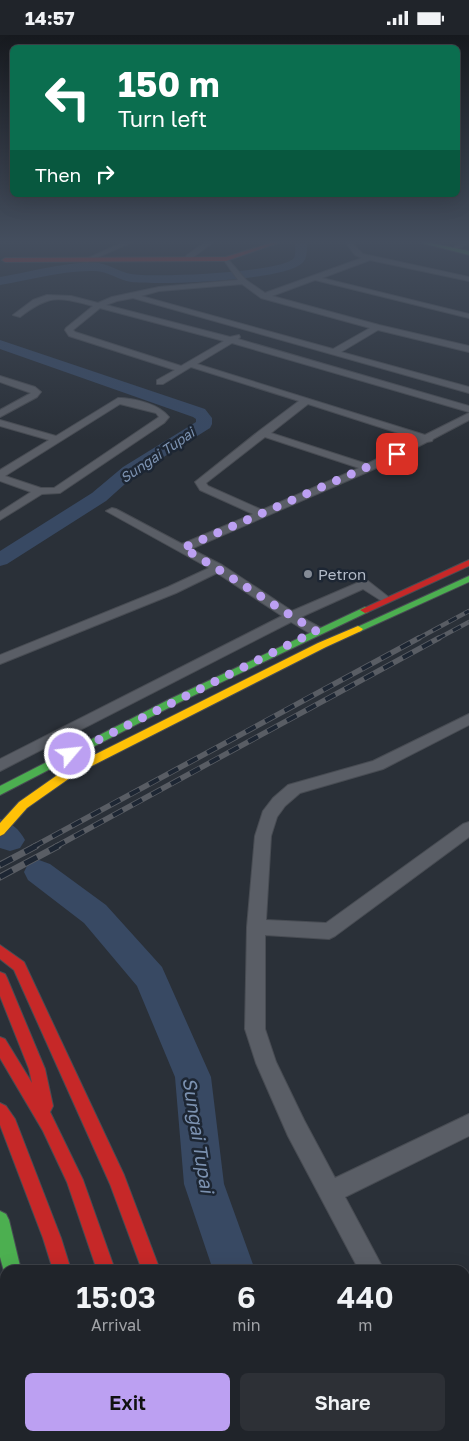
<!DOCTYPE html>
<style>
body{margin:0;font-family:"Golos Text",sans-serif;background:#2d3036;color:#f1f3f6;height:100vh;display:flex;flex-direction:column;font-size:19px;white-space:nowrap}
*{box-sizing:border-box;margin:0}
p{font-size:16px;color:#a2a4a8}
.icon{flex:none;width:28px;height:28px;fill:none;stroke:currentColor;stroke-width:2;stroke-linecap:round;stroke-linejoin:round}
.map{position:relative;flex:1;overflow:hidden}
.sheet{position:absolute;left:0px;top:1230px;width:470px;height:176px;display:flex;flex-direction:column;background:#20242a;border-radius:15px 15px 0 0;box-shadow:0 5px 20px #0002,0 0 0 1px #3d4147}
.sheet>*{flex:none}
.hud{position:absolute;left:10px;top:10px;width:450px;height:152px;border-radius:8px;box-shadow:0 5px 20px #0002,0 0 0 1px #3d4147;background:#0b6e4f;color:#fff;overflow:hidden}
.pin{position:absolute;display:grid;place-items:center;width:42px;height:42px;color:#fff;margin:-21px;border-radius:10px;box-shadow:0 2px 8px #0006}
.me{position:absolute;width:55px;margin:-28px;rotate:62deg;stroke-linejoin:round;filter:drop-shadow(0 0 4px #0008)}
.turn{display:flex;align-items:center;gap:18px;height:105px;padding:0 25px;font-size:22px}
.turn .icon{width:65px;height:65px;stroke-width:2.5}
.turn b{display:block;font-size:35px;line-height:42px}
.then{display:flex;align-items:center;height:48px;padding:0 25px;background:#0003;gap:10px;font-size:19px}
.eta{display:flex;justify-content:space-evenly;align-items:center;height:85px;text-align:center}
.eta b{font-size:30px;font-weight:600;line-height:35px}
.primary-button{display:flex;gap:10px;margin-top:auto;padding:10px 25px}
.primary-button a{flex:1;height:58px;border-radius:8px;background:#bca0f2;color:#111;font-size:20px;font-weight:600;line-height:58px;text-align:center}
.primary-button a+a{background:#2d3036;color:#f1f3f6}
.status{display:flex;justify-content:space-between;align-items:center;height:35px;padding:0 25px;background:#20242a;direction:ltr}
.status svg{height:14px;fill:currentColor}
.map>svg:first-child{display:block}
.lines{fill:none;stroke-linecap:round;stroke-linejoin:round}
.river{fill:#384963;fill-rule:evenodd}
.street-casing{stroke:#484c53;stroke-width:2}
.fast-casing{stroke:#484c53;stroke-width:2}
.slow-casing{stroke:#484c53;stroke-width:2}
.jam-casing{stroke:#484c53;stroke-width:2}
.street{fill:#5a5e66;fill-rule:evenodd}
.fast{fill:#4caf50;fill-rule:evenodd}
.slow{fill:#ffc107;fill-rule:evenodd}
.jam{fill:#c62828;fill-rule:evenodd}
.rail-far2-casing{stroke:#595d64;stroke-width:4.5}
.rail-far1-casing{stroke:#595d64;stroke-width:5.5}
.rail-casing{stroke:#595d64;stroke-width:7}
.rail-far2{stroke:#1d2633;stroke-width:3;stroke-dasharray:9;stroke-linecap:butt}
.rail-far1{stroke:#1d2633;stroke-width:4;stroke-dasharray:11;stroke-linecap:butt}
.rail{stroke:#1d2633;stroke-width:5;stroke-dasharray:14;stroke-linecap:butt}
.route{stroke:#bca0f2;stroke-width:9;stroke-dasharray:0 16.2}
.poi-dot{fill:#848b96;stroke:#1d2633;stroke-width:2}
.labels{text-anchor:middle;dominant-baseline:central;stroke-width:5;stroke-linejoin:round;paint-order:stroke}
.far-water-label{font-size:14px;font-style:italic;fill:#7c92b1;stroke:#1d2633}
.poi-label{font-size:15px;fill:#b4bcc9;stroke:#1d2633;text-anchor:start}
.near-water-label{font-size:19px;font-style:italic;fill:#7c92b1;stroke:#1d2633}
</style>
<div class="status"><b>14:57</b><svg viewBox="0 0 49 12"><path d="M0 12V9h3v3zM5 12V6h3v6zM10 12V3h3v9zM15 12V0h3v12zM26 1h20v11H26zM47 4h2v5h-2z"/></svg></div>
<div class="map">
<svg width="469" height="1406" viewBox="0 0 469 1406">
<rect width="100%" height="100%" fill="#2a3038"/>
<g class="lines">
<path class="river" d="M 295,208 L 307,208 C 307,215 308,224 301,229 C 281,246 160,250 131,247 C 119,245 107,236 95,236 C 63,235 31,245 0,250 L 0,242 C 26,238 73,225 99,228 C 110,230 120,237 131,239 C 153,243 282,238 294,223 C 296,220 295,212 295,208 Z
M 0,305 L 205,374 L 212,383 L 212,389 L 210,393 L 135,440 L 106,466 L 7,529 L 0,531 L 0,516 L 92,458 L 123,432 L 196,387 L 196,384 L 193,382 L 0,314 Z
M 0,784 C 12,788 19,794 25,805 L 20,813 L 10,816 L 0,813 Z
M 39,825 L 50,829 L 106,870 L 162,932 L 211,1042 L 224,1149 L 255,1235 L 213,1235 L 184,1149 L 175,1042 L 137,951 L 84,888 L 28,845 L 24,837 L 28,829 Z
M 269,1401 L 316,1401 L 317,1406 L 269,1406 Z"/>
<g class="street-casing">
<path id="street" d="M 121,208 L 130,208 L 87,227 L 82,226 Z
M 204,208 L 212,208 L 188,226 L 184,226 L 183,225 L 187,220 Z
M 346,208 L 352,208 L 363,219 L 469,242 L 469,246 L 370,225 L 322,243 L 469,279 L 469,283 L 315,245 L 272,261 L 379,290 L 469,311 L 469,317 L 378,295 L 341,317 L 469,352 L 469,358 L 133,263 L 117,266 L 106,270 L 230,302 L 239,300 L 240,302 L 238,304 L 469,371 L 469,377 L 232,308 L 197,329 L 425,400 L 469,378 L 469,385 L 433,404 L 432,406 L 427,407 L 372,435 L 191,514 L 222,530 L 292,576 L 364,545 L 368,546 L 391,564 L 385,568 L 363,554 L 301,582 L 321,593 L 323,596 L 321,599 L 311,599 L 291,587 L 0,736 L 0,724 L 282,581 L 217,538 L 176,558 L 0,629 L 0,620 L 168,552 L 209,533 L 106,476 L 112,473 L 116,474 L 182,509 L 253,479 L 200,455 L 195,447 L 259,396 L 299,366 L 191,332 L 163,349 L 157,349 L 157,345 L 175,335 L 69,301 L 65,295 L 66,293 L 93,271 C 58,262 50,259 20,282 L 13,280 L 33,265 L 47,260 L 71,261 L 98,268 L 112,262 L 159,252 L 238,245 L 223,224 L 226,222 L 246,245 L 265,258 L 362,223 L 355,220 ZM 242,249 L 261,263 L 370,293 L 333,314 L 141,261 L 159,256 ZM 100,273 L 224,306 L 181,331 L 75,297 L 73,295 ZM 308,369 L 417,404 L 367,429 L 271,398 ZM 265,402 L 359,433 L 262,475 L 208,451 L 206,448 Z
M 461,208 L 469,208 L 456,215 L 452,215 L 452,213 Z
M 0,341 L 35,352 L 41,357 L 37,362 L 0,382 L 0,375 L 31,358 L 0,347 Z
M 118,363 C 134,363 159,369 169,382 L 164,388 L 60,458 L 42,459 L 0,485 L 0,477 L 31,457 L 0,446 L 0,435 L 49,405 L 0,391 L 0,385 L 56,401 ZM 120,369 L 156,378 L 159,382 L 54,453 L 41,453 L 5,441 Z
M 469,679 L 469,690 L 383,734 L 300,758 L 285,771 L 277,782 L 271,801 L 266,885 L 326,888 L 463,789 L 469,787 L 469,802 L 335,901 L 329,904 L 265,900 L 265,994 L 276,1027 L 304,1085 L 335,1143 L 469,1079 L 469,1101 L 345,1162 L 384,1235 L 359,1235 L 288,1101 L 256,1028 L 245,994 L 247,892 L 255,801 L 263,776 L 273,763 L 288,750 L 373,726 Z
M 465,1390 L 469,1395 L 469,1406 L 447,1406 L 445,1401 L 465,1401 Z"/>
</g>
<g class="fast-casing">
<path id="fast" d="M 422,208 L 431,208 L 469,216 L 469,220 Z
M 469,541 L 469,547 L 361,596 L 358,597 L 353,594 Z
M 365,572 L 370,575 L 368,577 L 178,668 L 0,760 L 0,751 L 170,664 Z
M 0,1176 L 6,1179 L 9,1185 L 21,1235 L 5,1235 L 5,1240 L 0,1222 Z
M 43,1401 L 63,1401 L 64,1406 L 44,1406 Z
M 101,1401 L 121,1401 L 123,1406 L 103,1406 Z
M 153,1401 L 173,1401 L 175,1406 L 155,1406 Z"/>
</g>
<g class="slow-casing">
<path id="slow" d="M 358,591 L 363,594 L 361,596 L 326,612 L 74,740 L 27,773 L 4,799 L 0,801 L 0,788 L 19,767 L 66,734 L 318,608 Z"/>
</g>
<g class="jam-casing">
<path id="jam" d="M 271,208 L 278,208 L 226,226 L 5,227 L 2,225 L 5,223 L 226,222 Z
M 469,525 L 469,531 L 368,577 L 365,578 L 360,575 Z
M 0,910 L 24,927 L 124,1140 L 160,1235 L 142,1235 L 110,1149 L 14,935 L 0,924 Z
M 0,937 L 5,939 L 7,943 L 45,1034 L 53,1071 L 50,1077 L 83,1145 L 115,1235 L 97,1235 L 67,1147 L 43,1096 L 0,1023 L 0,1002 L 5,1004 L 32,1048 L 29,1034 L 0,961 Z
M 0,1068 L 6,1071 L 15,1084 L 61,1203 L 71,1235 L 53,1235 L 43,1203 L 0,1090 Z
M 203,1401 L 223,1401 L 225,1406 L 205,1406 Z"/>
</g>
<use href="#street" class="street"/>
<use href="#fast" class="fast"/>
<use href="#slow" class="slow"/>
<use href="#jam" class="jam"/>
<g class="rail-far2-casing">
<path id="rail-far2" d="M 417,604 L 469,576
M 437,604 L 469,587"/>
</g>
<g class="rail-far1-casing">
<path id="rail-far1" d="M 33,812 L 419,603
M 55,812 L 439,603"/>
</g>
<g class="rail-casing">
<path id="rail" d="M 0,830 L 36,811
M 0,842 L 58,811"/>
</g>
<use href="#rail-far2" class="rail-far2"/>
<use href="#rail-far1" class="rail-far1"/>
<use href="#rail" class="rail"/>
</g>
<linearGradient id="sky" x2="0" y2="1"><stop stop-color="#171a1f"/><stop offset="0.51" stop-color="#444e5e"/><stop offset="1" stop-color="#444e5e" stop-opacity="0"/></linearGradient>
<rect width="469" height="405" fill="url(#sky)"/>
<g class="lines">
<path class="route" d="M 70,719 L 316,596 C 271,569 228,539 183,513 L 397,419"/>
</g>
<circle class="poi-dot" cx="308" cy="539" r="5"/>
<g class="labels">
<g class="far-water-label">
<text transform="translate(157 420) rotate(-34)">Sungai Tupai</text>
</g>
<g class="poi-label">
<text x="318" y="539">Petron</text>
</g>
<g class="near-water-label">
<text transform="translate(199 1100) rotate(81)">Sungai Tupai</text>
</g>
</g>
</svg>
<div class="pin" style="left:397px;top:419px;background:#d93025"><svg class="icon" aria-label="arrive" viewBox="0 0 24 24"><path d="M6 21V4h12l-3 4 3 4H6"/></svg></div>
<svg class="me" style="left:70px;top:719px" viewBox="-20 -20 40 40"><circle r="17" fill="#bca0f2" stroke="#fff" stroke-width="3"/><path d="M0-11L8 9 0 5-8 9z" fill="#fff"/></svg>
<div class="hud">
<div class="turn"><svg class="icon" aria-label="left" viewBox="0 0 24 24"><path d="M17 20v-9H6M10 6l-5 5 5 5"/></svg><div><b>150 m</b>Turn left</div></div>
<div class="then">Then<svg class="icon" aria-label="right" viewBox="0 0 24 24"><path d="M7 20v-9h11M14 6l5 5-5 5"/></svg></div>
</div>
<section class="sheet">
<div class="eta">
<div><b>15:03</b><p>Arrival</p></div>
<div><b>6</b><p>min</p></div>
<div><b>440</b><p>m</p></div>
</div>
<div class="primary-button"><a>Exit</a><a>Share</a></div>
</section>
</div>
